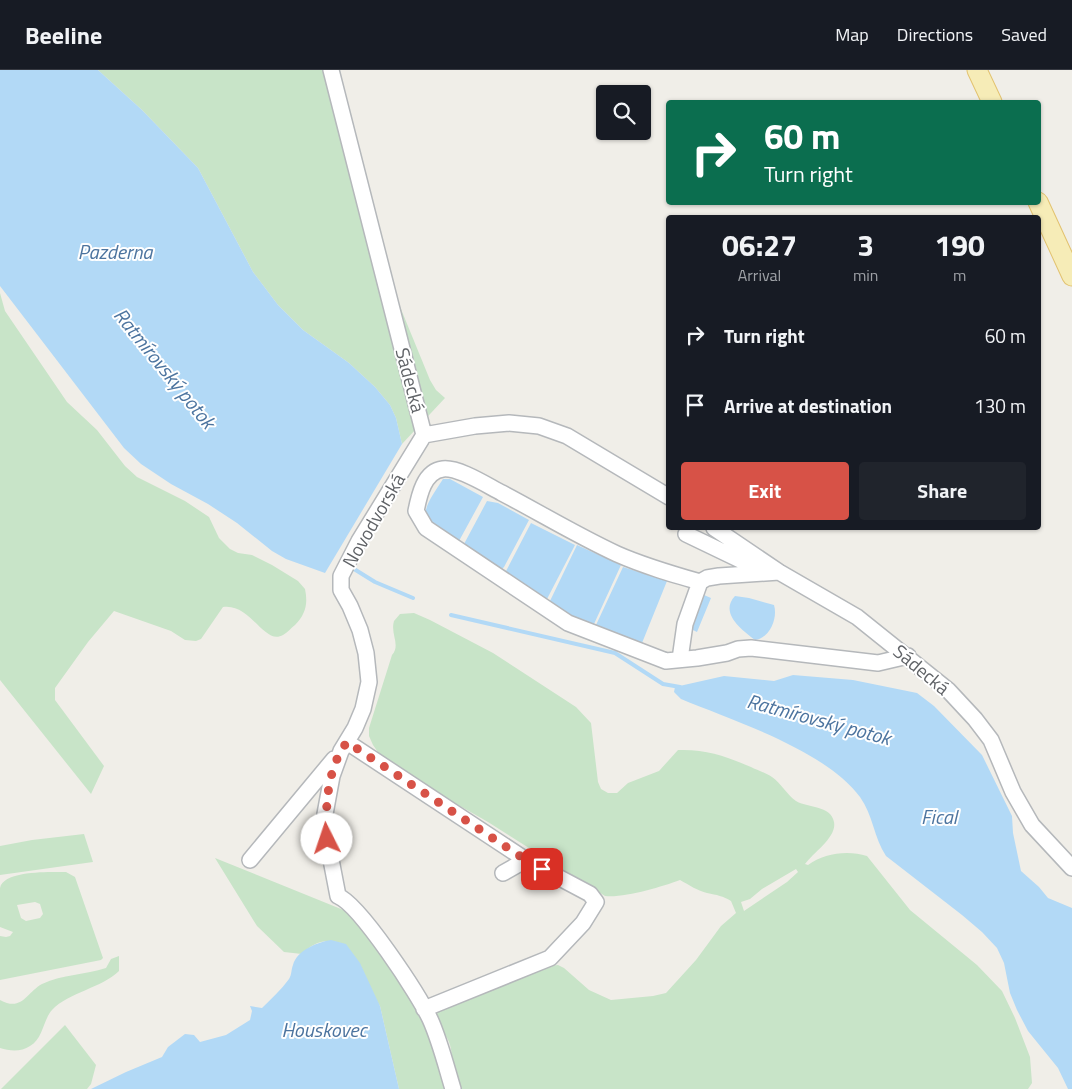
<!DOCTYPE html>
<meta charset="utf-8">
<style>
body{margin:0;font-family:"Titillium Web",sans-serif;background:#20242c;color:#f1f3f6;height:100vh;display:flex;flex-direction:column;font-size:19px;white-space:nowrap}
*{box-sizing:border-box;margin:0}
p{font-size:16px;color:#9ea1a6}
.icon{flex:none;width:28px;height:28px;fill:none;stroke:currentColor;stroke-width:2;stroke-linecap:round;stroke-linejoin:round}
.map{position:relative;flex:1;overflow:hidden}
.side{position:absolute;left:666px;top:145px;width:375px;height:315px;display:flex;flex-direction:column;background:#171b24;border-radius:5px;box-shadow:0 1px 4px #0004}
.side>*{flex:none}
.hud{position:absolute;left:666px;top:30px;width:375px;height:105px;border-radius:5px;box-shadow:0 1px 4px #0004;background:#0b6e4f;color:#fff;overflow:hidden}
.controls{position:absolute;left:596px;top:15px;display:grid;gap:10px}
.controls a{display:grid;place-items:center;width:55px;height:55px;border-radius:5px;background:#171b24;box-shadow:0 1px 4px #0004;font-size:25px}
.pin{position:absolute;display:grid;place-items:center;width:42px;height:42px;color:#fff;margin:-21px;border-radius:10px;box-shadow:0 2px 8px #0006}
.me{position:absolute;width:55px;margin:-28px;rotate:356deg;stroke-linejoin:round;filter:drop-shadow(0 0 4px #0008)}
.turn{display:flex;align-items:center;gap:18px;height:105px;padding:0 15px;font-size:22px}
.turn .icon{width:65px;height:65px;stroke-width:2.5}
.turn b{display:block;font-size:35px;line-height:42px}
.eta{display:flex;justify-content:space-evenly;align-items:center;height:85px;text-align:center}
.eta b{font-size:30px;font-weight:700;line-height:35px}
.cta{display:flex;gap:10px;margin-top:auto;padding:10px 15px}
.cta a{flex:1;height:58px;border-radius:5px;background:#d75247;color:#fff;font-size:20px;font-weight:700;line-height:58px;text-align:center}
.cta a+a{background:#20242c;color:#f1f3f6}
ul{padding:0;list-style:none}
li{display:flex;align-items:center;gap:15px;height:70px;padding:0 15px}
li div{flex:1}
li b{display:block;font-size:19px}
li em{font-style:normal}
header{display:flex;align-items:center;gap:30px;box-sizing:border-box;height:70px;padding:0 25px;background:#171b24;border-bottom:1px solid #363941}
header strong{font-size:24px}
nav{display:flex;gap:28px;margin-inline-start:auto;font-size:18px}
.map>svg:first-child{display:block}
.green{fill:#c8e4c8;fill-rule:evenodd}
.water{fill:#b2d9f6}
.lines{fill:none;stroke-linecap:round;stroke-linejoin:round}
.stream{stroke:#b2d9f6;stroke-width:4}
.minor-casing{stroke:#b5b8bb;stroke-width:18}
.major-casing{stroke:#e2c26f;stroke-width:21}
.minor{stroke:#fff;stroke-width:15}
.major{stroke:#f6ecb7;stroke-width:19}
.route{stroke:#d75247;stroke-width:9;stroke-dasharray:0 16.2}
.labels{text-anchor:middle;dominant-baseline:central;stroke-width:4;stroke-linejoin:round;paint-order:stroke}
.street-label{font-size:19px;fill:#606367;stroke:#fff}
.water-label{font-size:20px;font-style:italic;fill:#4c749f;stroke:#fff}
</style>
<header>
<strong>Beeline</strong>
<nav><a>Map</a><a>Directions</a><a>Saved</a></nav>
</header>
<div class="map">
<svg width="1072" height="1019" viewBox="0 0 1072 1019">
<rect width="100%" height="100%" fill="#f0eee8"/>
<path class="green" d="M 98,0 L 339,0 L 394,222 L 430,310 L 436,320 L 445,328 L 402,374 L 396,348 L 390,335 L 375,317 L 349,293 L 303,260 L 278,235 L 253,202 L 198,98 L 142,40 Z
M 0,223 L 5,241 L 67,332 L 97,360 L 125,396 L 137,407 L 185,431 L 209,447 L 219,468 L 230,479 L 238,483 L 252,485 L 272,495 L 298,511 L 305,519 C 308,533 306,544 295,555 C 291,558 287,563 283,565 C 264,576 251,533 223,537 L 201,569 L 196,571 L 185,570 L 171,561 L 114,541 L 88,572 L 55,618 L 55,630 L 104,696 L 91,724 L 0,610 Z
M 414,543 L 430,550 L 493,583 L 576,637 L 591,653 L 598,712 L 601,719 L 608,723 L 617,723 L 628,713 L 659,701 L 678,680 C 706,679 725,686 751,697 C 757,700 766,703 772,707 C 781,713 787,725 796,731 C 807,738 831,735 834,752 C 837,767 814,782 805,794 L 808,795 C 824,783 848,780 867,786 L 910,840 L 977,895 L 1002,921 L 1015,948 L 1030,987 L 1032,1013 L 1028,1019 L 457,1019 L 453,1007 L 456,1003 C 451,993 453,982 449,972 C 443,958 427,947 445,934 L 550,896 L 558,895 L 564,898 L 589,920 L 611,930 L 653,926 L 666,923 L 696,890 L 721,856 L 736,843 L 731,831 C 723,826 717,825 707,823 C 698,821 689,815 680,810 C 661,817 625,828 605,826 L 488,752 L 397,700 L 382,688 L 373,675 L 369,666 L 369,658 L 392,585 C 401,575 390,564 394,551 L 400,544 ZM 796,799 L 798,802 L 787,812 L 744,841 L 741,832 L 750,829 L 762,819 Z
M 84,764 L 93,792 L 0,805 L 0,776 L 32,770 Z
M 215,788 L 341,839 L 355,846 L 386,886 L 409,928 L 426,955 L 447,1019 L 399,1019 L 380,936 L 340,873 C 324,868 313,873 302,884 L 284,882 L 257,856 Z
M 60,802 L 66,802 L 75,807 L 103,888 L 101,890 L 0,910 L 0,866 L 6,867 L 10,866 L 13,862 L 0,857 C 0,844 0,830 0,818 C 3,801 47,802 60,802 ZM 35,832 L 40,834 L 43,844 L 40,848 L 26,851 L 21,848 L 17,835 Z
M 119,886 L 119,901 C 102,918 69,922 52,940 C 43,950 43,969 30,976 C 21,982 10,981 0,978 L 0,930 C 22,942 26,923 42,914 C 63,904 85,905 106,898 L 111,889 Z
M 65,955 L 96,995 L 91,1014 L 87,1019 L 1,1019 Z"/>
<path class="water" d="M 0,0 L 98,0 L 142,40 L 198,98 L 253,202 L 278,235 L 303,260 L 349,293 L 375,317 L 390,335 L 396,348 L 402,374 L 325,503 L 286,489 L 272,481 L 237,453 L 208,434 L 171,414 L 141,394 L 124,378 L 0,216 Z
M 443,409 L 450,409 L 483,427 L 459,471 C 451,465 424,451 426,440 C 427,432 438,417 443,409 Z
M 487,431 L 498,433 L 529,450 L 504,497 L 501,500 L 464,474 Z
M 531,453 L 575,475 L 547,529 L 544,530 L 505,503 Z
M 577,475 L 621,495 L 594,554 L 569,545 L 549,533 Z
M 623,497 L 667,511 L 642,573 L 596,555 Z
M 704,525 L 711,528 L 697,562 L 691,559 Z
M 735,526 L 749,528 L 774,535 C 778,548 770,568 755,570 C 742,560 719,543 735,526 Z
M 793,605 L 853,610 L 917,623 L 934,636 L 982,685 L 1012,746 L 1013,763 L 1021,801 L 1039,817 L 1048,828 L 1072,838 L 1072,1019 L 1068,1019 L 1058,998 L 1028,961 L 1017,940 L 1010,923 L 1004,893 L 997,878 L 982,862 L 962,845 L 886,786 C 874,768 873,745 860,727 C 825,680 734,651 681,629 L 674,622 L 675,617 L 724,606 L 774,611 Z
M 331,870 L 346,874 L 360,893 L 380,936 L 399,1019 L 91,1019 L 126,1002 L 162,987 L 168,977 L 185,964 L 194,965 L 200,972 L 226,965 L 250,950 L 252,941 L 250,936 L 262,938 C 271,929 281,920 289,909 C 292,904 291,900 293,895 C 297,880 318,872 331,870 Z"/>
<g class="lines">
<path class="stream" d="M 354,499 L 375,512 L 413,528
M 451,545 L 615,583 L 663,614 L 680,617"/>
<g class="minor-casing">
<path id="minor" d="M 331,0 L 424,365
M 424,365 L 359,471 L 341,506 L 341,520 L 350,536 L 360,560 L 366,583 L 369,612 L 363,639 L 355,658 L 341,681 L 332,706 L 325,744 L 327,769 L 338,826 C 360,835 419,925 430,949 C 440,971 446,996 453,1019
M 424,365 L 475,356 L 509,353 L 539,356 L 567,366 L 669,427
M 714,458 L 779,502 L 857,547 L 948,620 L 975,649 L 991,670 L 1013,722 L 1032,755 L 1072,798
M 686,464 L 765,502
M 700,512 C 672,504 644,496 617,484 C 578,466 540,443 502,423 C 488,416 459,397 443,399 C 424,401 419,426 416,441 L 426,458 L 568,553 L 666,591 L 697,588 L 727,583 L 738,579 L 751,578 L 878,593 L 908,586
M 680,589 L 685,554 L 700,512 L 707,508 L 719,506 L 779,502
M 347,672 L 526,790 L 590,824 L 596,832 L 583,853 L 550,888 L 424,939
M 250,790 L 334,689
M 503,803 L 526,790"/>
</g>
<g class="major-casing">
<path id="major" d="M 977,0 L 992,32
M 1038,132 L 1072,206"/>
</g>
<use href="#minor" class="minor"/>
<use href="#major" class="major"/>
</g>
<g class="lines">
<path class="route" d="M 327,769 C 325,737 327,698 347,672 L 526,790 L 542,799"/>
</g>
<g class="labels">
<g class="street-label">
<text transform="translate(411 310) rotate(75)">Sádecká</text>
<text transform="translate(373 450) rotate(-60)">Novodvorská</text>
<text transform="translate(922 599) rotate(40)">Sádecká</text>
</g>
<g class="water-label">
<text x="115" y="181">Pazderna</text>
<text transform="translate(165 298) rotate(51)">Ratmírovský potok</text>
<text transform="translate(819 649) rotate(15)">Ratmírovský potok</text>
<text x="939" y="746">Fical</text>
<text x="324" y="959">Houskovec</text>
</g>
</g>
</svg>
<div class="controls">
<a><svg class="icon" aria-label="search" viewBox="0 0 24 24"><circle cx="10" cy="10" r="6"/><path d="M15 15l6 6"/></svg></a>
</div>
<div class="pin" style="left:542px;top:799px;background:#d93025"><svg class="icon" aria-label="arrive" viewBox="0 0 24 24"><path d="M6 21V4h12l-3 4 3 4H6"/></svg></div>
<svg class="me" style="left:327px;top:769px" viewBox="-20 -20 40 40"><circle r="19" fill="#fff"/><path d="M0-13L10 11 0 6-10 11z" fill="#d75247"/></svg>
<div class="hud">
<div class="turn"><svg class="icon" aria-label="right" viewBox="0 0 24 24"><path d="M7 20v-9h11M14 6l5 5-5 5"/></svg><div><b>60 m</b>Turn right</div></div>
</div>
<section class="side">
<div class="eta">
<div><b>06:27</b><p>Arrival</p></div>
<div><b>3</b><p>min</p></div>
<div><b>190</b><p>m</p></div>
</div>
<ul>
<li><svg class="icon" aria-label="right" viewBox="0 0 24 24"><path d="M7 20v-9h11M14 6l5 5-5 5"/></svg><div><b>Turn right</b></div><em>60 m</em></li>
<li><svg class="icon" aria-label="arrive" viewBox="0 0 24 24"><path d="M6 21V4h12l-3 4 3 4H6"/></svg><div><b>Arrive at destination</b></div><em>130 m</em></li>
</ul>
<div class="cta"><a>Exit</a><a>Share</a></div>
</section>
</div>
